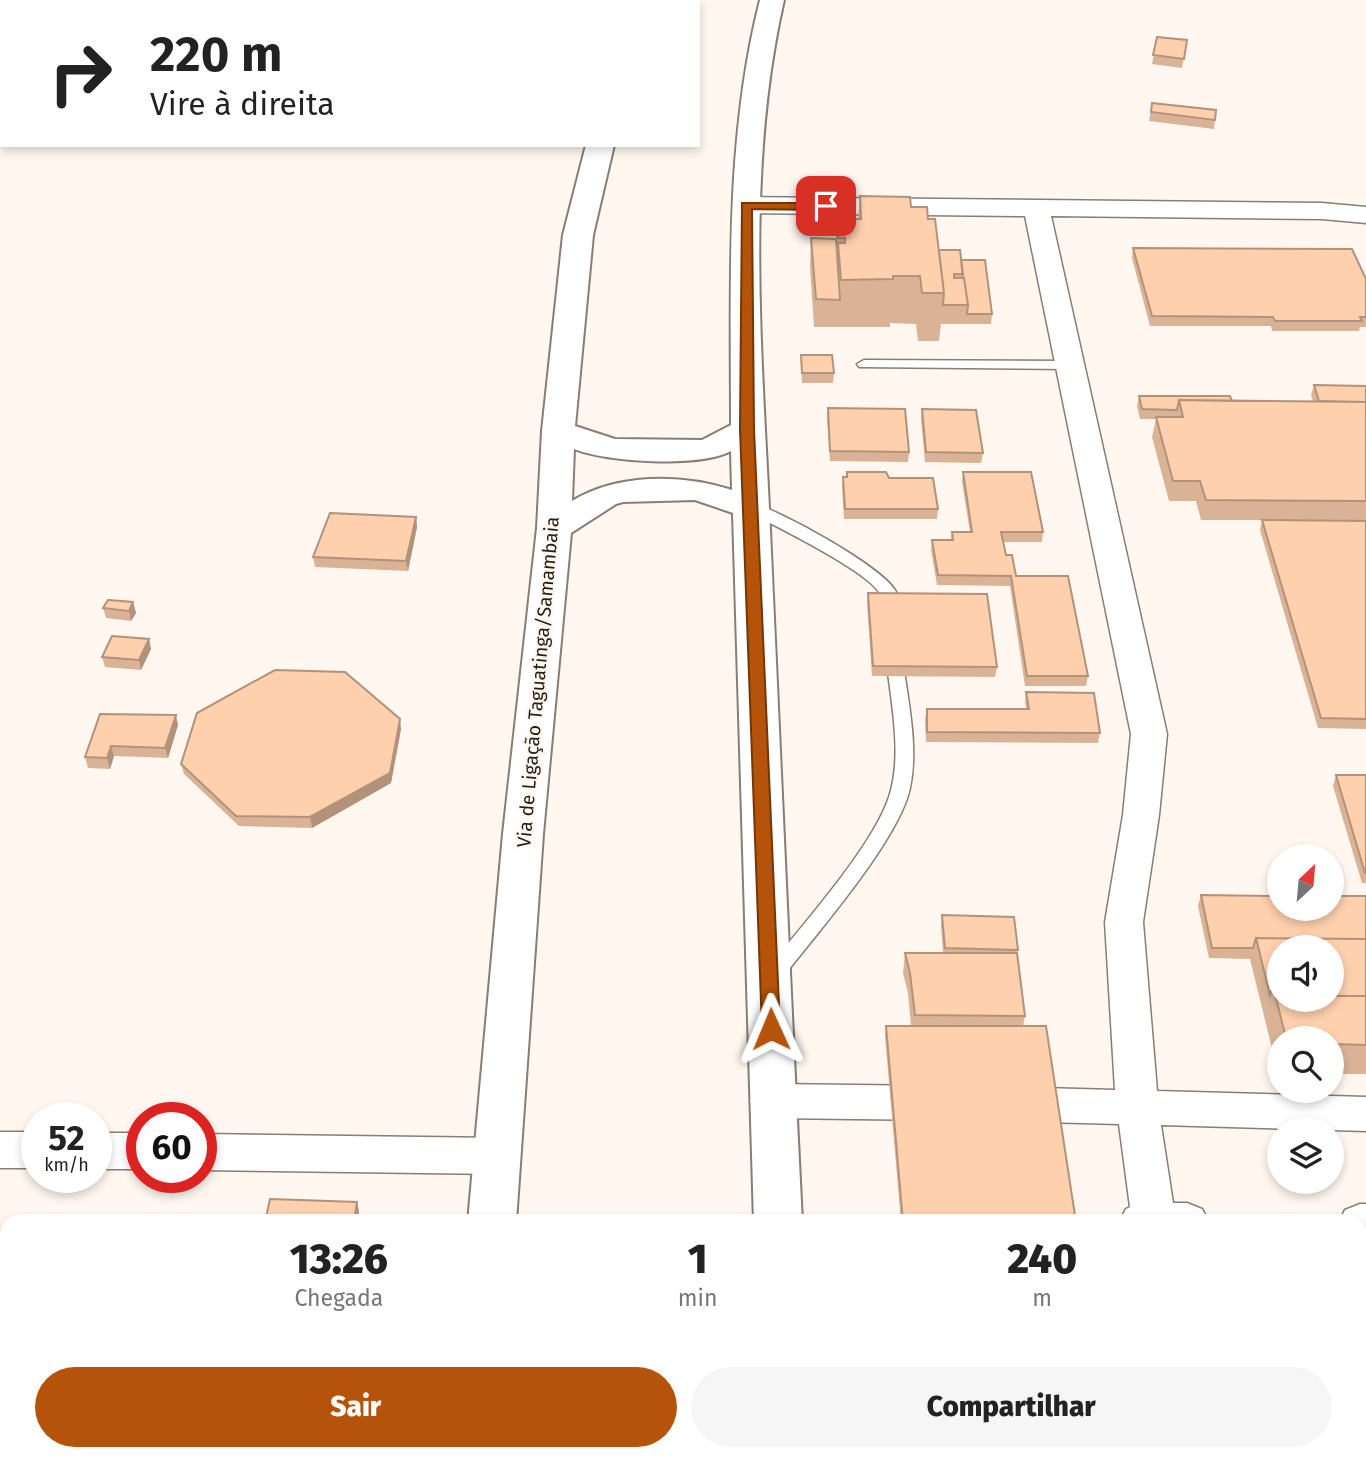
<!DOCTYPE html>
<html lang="pt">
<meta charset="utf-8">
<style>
body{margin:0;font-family:"Fira Sans",sans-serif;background:#f6f6f6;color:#222;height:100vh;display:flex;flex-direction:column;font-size:26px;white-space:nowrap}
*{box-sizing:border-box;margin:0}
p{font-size:23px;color:#767676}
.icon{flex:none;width:38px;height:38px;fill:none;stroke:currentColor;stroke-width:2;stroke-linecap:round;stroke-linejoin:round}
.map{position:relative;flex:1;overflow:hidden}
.panel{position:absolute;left:0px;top:1214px;width:1367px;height:247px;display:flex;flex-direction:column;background:#fff;border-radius:21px 21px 0 0;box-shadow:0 4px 10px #0003}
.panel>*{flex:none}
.guide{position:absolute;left:0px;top:0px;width:700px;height:147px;box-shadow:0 4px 10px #0003;background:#fff;color:#222;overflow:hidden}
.needle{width:46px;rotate:26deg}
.tools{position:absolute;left:1267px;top:844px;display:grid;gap:14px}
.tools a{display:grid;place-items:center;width:77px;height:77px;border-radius:50%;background:#fff;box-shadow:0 4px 10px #0003;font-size:35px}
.speed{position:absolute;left:21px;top:1102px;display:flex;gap:14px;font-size:35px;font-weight:700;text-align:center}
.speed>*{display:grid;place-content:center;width:91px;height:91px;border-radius:50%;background:#fff;box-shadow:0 4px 10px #0003;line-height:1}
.speed small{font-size:18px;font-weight:400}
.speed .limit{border:10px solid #d22;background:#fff;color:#111}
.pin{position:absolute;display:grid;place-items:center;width:60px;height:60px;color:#fff;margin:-30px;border-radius:14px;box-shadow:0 4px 10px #0006}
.me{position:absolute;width:77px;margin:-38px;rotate:359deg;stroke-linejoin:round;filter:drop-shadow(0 0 5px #0008)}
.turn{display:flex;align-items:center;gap:24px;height:147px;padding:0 35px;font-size:32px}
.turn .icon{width:91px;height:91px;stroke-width:2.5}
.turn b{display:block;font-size:49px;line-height:60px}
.eta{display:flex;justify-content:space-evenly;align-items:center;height:119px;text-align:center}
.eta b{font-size:42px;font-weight:800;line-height:49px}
.button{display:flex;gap:14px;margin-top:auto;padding:14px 35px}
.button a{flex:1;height:80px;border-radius:42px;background:#b45309;color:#fff;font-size:28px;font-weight:800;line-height:80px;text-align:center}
.button a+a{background:#f6f6f6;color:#222}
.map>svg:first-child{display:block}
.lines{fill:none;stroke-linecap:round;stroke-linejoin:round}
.lane-casing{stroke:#897d74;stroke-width:3}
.street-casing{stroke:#897d74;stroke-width:3}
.primary-casing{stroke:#897d74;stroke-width:4}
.lane{fill:#fff;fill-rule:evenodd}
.street{fill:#fff;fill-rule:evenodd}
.primary{fill:#fff;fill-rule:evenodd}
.wall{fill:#dab396}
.shaded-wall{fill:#b2927a}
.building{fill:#fed0ae;stroke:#b2927a;stroke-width:2}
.route{fill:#b45309;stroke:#753606;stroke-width:2}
.labels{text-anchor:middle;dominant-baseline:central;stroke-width:5;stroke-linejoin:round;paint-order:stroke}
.street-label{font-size:19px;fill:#221e1a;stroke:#fff7f0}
</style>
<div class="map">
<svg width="1366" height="1461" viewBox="0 0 1366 1461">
<rect width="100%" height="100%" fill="#fff7f0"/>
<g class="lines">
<g class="lane-casing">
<path id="lane" d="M 864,360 L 1070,361 L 1077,365 L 1070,369 L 859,367 L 857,364 Z
M 752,503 C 781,511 879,565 895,590 C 899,597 900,614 897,621 L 885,621 C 881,613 884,603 880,594 C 870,572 772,524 746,511 L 744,508 Z
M 894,649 L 902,655 C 907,697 919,745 910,788 C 899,840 817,933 783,977 L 776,980 L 769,977 L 766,972 L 769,967 C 803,924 879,840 891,790 C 902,748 890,697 886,655 Z
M 7,1320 L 7,1357 L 0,1359 L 0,1322 Z
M 226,1454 L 250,1454 L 249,1461 L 225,1461 Z"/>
</g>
<g class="street-casing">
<path id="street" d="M 746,197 L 1322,203 L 1366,207 L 1366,223 L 1322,219 L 1051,216 L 1167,734 L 1159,815 L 1143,922 L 1157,1091 L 1366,1097 L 1366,1131 L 1161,1125 L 1173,1203 L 1187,1203 L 1202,1209 L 1209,1222 L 1119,1222 L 1126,1209 L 1130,1207 L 1119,1124 L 1009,1121 L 994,1116 L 988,1104 L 994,1092 L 1009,1087 L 1115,1090 L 1105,922 L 1123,815 L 1131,734 L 1025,216 L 746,213 L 737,210 L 733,205 L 737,200 Z
M 771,1084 L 939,1086 L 954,1091 L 960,1103 L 954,1115 L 939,1120 L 771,1118 L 756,1113 L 750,1101 L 756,1089 Z
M 0,1132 L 37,1132 L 37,1168 L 0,1168 Z
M 96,1133 L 142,1133 L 142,1169 L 96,1169 Z
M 201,1134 L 498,1138 L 513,1143 L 519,1156 L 513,1169 L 498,1174 L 201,1170 Z
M 1360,1204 L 1366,1204 L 1366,1242 L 1360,1242 L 1360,1222 L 1339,1222 L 1345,1210 Z
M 1207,1454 L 1255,1454 L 1258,1461 L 1210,1461 Z"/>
</g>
<g class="primary-casing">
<path id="primary" d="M 635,0 L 659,0 L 634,2 Z
M 760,0 L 784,0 C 746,165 761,342 769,508 C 780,745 790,984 802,1222 L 754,1222 L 733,513 L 695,500 L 623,502 L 616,504 L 571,533 L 543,834 L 516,1222 L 468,1222 L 503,834 L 537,528 L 542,431 L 563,235 L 586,145 L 614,145 L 593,235 L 575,426 L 615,439 L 702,440 L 731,425 C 731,283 725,138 760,0 ZM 574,449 C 606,462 700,468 731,451 L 732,490 C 682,474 618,473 572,501 Z
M 444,1454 L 496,1454 L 495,1461 L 443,1461 Z
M 752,1454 L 804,1454 L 804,1461 L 752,1461 Z"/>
</g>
<use href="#lane" class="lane"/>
<use href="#street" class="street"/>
<use href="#primary" class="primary"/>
</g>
<path class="wall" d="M 1157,37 L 1187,40 L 1182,68 L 1152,64 Z
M 1152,103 L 1215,120 L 1214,129 L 1149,121 Z
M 860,196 L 911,207 L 928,219 L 939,250 L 961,260 L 992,314 L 991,324 L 941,324 L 939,341 L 918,341 L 916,324 L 890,323 L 890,327 L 814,327 L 810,266 L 811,238 L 836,239 L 837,219 L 858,219 Z
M 1133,248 L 1366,279 L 1366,327 L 1360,327 L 1359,331 L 1272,331 L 1271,326 L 1150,326 L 1132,258 Z
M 801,355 L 834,373 L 833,383 L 802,383 Z
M 1314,385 L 1366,386 L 1366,729 L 1318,728 L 1260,530 L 1262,520 L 1201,520 L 1196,501 L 1169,501 L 1152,437 L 1156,419 L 1140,419 L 1137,406 L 1139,396 L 1232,401 L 1313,401 L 1311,395 Z
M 828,408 L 909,452 L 908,462 L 830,461 L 827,418 Z
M 922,409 L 983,453 L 981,463 L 925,462 L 921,419 Z
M 847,472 L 889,478 L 938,509 L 937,519 L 844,519 L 842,487 L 843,477 L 846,477 Z
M 963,472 L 1043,532 L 1042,542 L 1003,542 L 1006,555 L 1016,576 L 1088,676 L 1086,686 L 1025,686 L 1010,586 L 937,585 L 931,550 L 932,540 L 951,540 L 952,532 L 970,532 L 962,482 Z
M 416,517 L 417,527 L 408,571 L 315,567 L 313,557 Z
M 868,593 L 997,667 L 995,677 L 872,676 L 867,603 Z
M 133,602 L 136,613 L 131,621 L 106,618 L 103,608 Z
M 149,639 L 151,649 L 141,670 L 105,667 L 102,657 Z
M 1026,692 L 1100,733 L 1098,743 L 926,742 L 925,719 L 927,709 L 1026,709 L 1025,702 Z
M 100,714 L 178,725 L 168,758 L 114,756 L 110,769 L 88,768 L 85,757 Z
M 401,729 L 391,783 L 312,828 L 239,826 L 184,774 L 181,764 Z
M 1336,775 L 1366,775 L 1366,883 L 1362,883 L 1333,786 Z
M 1201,895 L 1366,896 L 1366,1074 L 1332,1074 L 1332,1038 L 1279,1038 L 1279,1073 L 1278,1073 L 1250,959 L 1209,958 L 1198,906 Z
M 942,915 L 1018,950 L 1017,954 L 1025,1016 L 1023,1026 L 1076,1222 L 901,1222 L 885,1036 L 886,1026 L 911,1026 L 908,993 L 903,973 L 905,953 L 943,953 L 941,925 Z
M 357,1202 L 359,1212 L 357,1222 L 267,1222 L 266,1217 Z
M 1360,1251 L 1366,1251 L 1366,1444 L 1360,1418 Z
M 1003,1454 L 1087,1454 L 1088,1461 L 1004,1461 Z"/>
<path class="shaded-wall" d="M 416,517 L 417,527 L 408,571 L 406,561 Z
M 133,602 L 136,613 L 131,621 L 129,611 Z
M 149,639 L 151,649 L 141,670 L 139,660 Z
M 176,715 L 178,725 L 168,758 L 165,748 Z
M 400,719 L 401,729 L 391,783 L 312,828 L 310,817 Z
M 111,746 L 114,756 L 110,769 L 107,758 Z
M 357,1202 L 359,1212 L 357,1222 L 354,1222 Z"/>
<path class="building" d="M 1157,37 L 1187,40 L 1184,59 L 1153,55 Z
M 1152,103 L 1216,110 L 1215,120 L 1151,112 Z
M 860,196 L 910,197 L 911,207 L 927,207 L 928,219 L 935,219 L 944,293 L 922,293 L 920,276 L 893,276 L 893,279 L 841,280 L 838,243 L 845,243 L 845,238 L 838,238 L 837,219 L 861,219 Z
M 811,238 L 836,239 L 840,300 L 816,299 Z
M 1133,248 L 1352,249 L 1366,279 L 1366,317 L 1360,317 L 1362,321 L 1275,321 L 1273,317 L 1152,316 Z
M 939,250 L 960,250 L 963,274 L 954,274 L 954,278 L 964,278 L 968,305 L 943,305 L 944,293 Z
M 961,260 L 985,260 L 992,314 L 967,314 L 968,305 L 964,278 L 963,278 Z
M 801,355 L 832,355 L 834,373 L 802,373 Z
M 1314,385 L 1366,386 L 1366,402 L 1319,401 Z
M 1139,396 L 1230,396 L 1232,401 L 1179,400 L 1177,410 L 1142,409 Z
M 1179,400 L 1366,402 L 1366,501 L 1206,500 L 1200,481 L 1173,481 L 1156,417 L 1183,417 Z
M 828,408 L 905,409 L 909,452 L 830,451 Z
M 922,409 L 976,410 L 983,453 L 926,452 Z
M 847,472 L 886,472 L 889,478 L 933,478 L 938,509 L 845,509 L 843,477 L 847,477 Z
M 963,472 L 1031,472 L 1043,532 L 1001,532 L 1006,555 L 1012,555 L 1016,576 L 1068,576 L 1088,676 L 1027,676 L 1011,576 L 938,575 L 932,540 L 953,540 L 952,532 L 972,532 Z
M 330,513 L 416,517 L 406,561 L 313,557 Z
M 1262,520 L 1366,521 L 1366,719 L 1321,718 Z
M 868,593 L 987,594 L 997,667 L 873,666 Z
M 108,600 L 133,602 L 129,611 L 103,608 Z
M 112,636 L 149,639 L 139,660 L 102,657 Z
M 275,670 L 345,672 L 400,719 L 390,773 L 310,817 L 236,816 L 181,764 L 197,713 Z
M 1026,692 L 1094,693 L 1100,733 L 927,732 L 927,709 L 1029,709 Z
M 100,714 L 176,715 L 165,748 L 111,746 L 107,758 L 85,757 Z
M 1336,775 L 1366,775 L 1366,873 L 1365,873 Z
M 1201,895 L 1279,896 L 1279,908 L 1332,908 L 1332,896 L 1366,896 L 1366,939 L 1256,938 L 1253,948 L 1212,948 Z
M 942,915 L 1014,917 L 1018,950 L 945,948 Z
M 1256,938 L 1366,939 L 1366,996 L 1332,996 L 1332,947 L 1279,947 L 1279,986 L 1273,986 L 1270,995 Z
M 905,953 L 1017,953 L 1025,1016 L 915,1015 L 910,973 Z
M 1273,986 L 1279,986 L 1279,999 L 1332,999 L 1332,996 L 1366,996 L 1366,1045 L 1332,1044 L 1332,1038 L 1286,1038 Z
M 886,1026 L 1046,1026 L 1076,1222 L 903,1222 Z
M 270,1199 L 357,1202 L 354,1222 L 274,1222 L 274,1217 L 266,1217 Z
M 1360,1251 L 1366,1251 L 1366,1391 L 1360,1365 Z
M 1007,1454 L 1087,1454 L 1088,1461 L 1008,1461 Z"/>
<path class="route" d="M 742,203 L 826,203 L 832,206 L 826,210 L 752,209 L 754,429 L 780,1029 L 777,1034 L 771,1036 L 764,1034 L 762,1029 L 740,429 Z"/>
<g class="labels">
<g class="street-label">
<text transform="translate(538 682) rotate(-85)">Via de Ligação Taguatinga/Samambaia</text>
</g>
</g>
</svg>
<div class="tools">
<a><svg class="needle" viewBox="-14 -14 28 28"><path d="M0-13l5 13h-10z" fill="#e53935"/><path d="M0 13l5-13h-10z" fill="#767676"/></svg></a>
<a><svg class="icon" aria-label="sound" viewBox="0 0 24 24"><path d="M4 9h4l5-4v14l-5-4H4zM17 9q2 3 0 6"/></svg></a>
<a><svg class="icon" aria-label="search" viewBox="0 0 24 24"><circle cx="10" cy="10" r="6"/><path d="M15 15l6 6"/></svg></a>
<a><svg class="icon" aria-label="layers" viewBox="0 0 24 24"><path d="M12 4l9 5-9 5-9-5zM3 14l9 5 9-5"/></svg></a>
</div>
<div class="speed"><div>52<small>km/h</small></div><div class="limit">60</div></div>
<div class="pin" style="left:826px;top:206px;background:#d93025"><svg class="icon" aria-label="arrive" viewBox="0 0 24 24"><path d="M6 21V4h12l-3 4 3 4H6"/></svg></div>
<svg class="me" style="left:771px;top:1029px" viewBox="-20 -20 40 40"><path d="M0-17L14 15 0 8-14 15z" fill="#b45309" stroke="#fff" stroke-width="4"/></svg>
<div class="guide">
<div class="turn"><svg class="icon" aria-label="right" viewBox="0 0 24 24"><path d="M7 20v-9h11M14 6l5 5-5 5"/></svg><div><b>220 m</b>Vire à direita</div></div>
</div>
<section class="panel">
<div class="eta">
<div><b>13:26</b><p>Chegada</p></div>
<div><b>1</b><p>min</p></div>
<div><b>240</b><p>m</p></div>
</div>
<div class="button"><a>Sair</a><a>Compartilhar</a></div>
</section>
</div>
